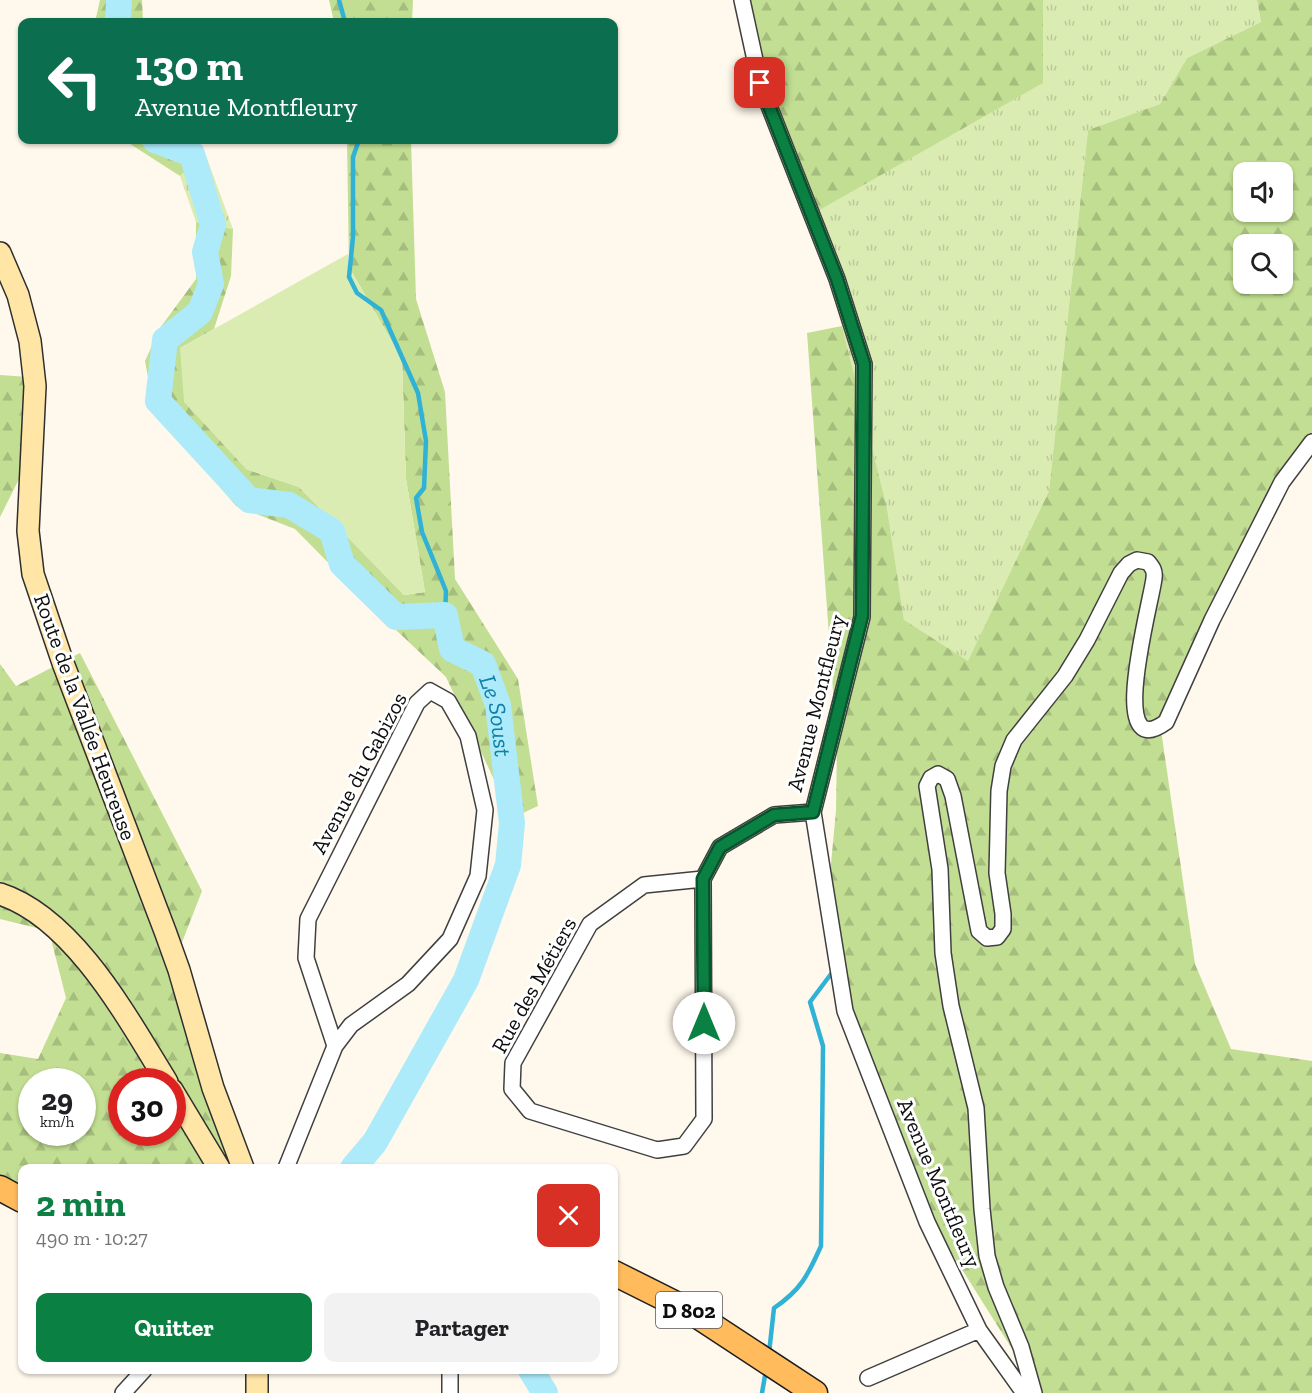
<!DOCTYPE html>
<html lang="fr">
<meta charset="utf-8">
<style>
body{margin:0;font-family:"Zilla Slab",serif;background:#f2f2f2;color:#202124;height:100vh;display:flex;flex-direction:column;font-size:22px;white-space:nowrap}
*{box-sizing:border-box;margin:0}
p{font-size:20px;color:#757577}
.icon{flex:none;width:33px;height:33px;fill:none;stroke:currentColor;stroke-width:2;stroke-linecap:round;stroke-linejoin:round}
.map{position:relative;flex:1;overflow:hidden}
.panel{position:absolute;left:18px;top:1164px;width:600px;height:210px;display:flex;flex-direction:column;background:#fff;border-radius:12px;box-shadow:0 2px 4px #0004}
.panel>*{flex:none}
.guide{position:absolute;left:18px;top:18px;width:600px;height:126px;border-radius:12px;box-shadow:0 2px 4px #0004;background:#0b6e4f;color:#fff;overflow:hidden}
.tools{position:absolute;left:1233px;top:162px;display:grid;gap:12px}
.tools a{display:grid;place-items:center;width:60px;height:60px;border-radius:12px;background:#fff;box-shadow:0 2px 4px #0004;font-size:30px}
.speed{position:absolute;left:18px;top:1068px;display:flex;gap:12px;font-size:30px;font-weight:700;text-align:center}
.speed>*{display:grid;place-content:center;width:78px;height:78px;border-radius:50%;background:#fff;box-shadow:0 2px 4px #0004;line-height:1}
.speed small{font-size:15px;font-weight:400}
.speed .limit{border:9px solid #d22;background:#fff;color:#111}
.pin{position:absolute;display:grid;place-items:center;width:51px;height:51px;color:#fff;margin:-26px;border-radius:12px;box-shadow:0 3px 9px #0006}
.me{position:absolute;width:66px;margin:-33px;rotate:0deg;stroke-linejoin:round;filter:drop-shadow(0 0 4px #0008)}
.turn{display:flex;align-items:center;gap:21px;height:126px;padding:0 18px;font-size:27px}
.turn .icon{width:78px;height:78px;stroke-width:2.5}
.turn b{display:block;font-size:42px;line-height:51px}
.round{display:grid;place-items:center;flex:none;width:63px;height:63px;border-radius:12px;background:#f2f2f2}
.headline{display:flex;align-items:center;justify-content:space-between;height:102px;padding:0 18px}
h1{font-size:36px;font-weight:700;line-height:45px;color:#0b8043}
.cta{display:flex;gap:12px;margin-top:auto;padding:12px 18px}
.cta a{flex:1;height:69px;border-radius:12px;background:#0b8043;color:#fff;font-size:24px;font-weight:700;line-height:69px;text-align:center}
.cta a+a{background:#f2f2f2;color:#202124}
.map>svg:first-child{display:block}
.grass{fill:url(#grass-tufts)}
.forest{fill:url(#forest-firs);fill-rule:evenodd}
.garden{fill:#dbecb3}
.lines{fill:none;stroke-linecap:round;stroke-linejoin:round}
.stream{stroke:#30b1d6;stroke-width:4.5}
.river{stroke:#adebfa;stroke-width:26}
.street-casing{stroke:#404040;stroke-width:18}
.secondary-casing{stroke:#2f2f2f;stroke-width:24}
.primary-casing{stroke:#1e1e1e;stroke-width:27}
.street{stroke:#fff;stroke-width:15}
.secondary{stroke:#ffe6a7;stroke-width:21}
.primary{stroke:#ffbb5c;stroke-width:24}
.route-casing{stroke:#07532c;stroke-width:15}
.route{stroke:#0b8043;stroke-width:10}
.labels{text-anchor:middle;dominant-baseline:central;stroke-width:6;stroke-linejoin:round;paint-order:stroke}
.shield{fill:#fff;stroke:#565656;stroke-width:1.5}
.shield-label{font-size:21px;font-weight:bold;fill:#0d0d0d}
.street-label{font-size:22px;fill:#0d0d0d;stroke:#fff}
.water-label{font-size:24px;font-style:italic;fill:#0e7fa6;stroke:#fff}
</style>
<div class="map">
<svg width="1312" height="1393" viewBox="0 0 1312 1393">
<defs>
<pattern id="grass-tufts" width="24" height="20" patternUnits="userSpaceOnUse" patternTransform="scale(1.5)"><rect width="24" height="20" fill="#dbecb3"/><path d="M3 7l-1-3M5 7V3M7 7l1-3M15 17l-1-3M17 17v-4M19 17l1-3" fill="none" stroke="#bbc999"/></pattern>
<pattern id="forest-firs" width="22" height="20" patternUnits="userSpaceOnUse" patternTransform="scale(1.5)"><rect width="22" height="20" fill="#c1de92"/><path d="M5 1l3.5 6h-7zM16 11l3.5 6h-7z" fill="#a5bd7d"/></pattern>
</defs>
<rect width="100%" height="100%" fill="#fff8ec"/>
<path class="grass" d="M 1043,0 L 1257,0 L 1261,22 L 1187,58 L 1160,104 L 1088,130 L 1049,491 L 968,662 L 904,621 L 887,508 L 842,326 L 811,215 L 1042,83 Z
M 205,153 L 233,229 L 196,222 L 180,176 Z"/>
<path class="forest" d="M 100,0 L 142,0 L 143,22 L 95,22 Z
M 329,0 L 413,0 L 412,22 L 334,22 Z
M 748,0 L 1043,0 L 1043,83 L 811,215 L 764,75 Z
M 1257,0 L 1312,0 L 1312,435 L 1264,501 L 1161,730 L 1195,964 L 1231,1049 L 1312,1061 L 1312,1393 L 1040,1393 L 939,1233 L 846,1008 L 827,906 L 836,811 L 837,746 L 807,333 L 842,326 L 887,508 L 904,620 L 968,661 L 1049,491 L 1088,130 L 1160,104 L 1187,58 L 1261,22 ZM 1244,172 L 1282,172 L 1282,212 L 1244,212 ZM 1244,244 L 1282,244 L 1282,284 L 1244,284 Z
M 124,140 L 188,140 L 205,153 L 180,176 Z
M 347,140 L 411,140 L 416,299 L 445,392 L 455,579 L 518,679 L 538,806 L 512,818 L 446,677 L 380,615 L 295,529 L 236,506 L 154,409 L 145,361 L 160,328 L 196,279 L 196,222 L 233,229 L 231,276 L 214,329 L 180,348 L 246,469 L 299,487 L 404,595 L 425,592 L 406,479 L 402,359 L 349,267 Z
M 0,375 L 28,377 L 24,469 L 0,517 Z
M 80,653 L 202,891 L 172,968 L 230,1168 L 22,1168 L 22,1188 L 0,1175 L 0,1053 L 38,1059 L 66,998 L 49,931 L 0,919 L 0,664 L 16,686 ZM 32,1082 L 82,1082 L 82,1132 L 32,1132 ZM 122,1082 L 172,1082 L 172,1132 L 122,1132 Z"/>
<path class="garden" d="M 348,254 L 349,267 L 402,359 L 406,479 L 425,592 L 404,595 L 299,487 L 246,469 L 184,402 L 180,348 Z"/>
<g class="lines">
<path class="stream" d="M 339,0 L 345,22
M 359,140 L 353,157 L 353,237 L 349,277 L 357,293 L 381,310 L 418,393 L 426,441 L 424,488 L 416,498 L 422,532 L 446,591 L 445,615
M 769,1353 L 774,1308 C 801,1290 808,1275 821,1246 L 823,1046 L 810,1002 L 834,970
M 762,1393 L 766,1370"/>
<g class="river">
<path d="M 118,22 L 119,0"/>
<path id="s1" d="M 155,140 L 192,154 L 213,225 L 205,252 L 211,284 L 200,312 L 165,340 L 158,401 L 249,500 L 289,505 L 332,531 L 342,564 L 396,617 L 445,615 L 452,649 L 483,664 L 498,705 L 512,823 L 508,865 L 466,980 L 375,1142 L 353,1168"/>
<path d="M 531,1370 L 545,1393"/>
</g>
<g class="street-casing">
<path id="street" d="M 742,0 L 760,83 L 837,279 L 864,364 L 862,617 L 813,812 L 845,1011 L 927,1222 L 979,1330 L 1024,1393
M 703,879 L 644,885 L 590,924 L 513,1063 L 512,1089 L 530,1111 L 657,1150 L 684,1146 L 704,1119 L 703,879 L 720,847 L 774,815 L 813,812
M 286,1168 L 335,1046 L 351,1025 L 408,984 L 450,939 L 478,876 L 485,810 L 468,736 L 448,701 L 430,691 L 417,703 L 308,919 L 306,958 L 335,1046
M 450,1370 L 450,1393
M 868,1378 L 979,1330
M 123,1393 L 144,1370
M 1034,1393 L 1021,1347 L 996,1287 L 987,1256 L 982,1209 L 976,1108 L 951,1006 L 943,953 L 940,869 L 927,786 L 931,778 L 938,774 L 947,779 L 953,796 L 979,931 L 987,938 L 997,937 L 1003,929 L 1003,914 L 997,873 L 999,791 L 1003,766 L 1014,740 L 1065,676 L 1087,640 L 1121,573 L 1129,564 L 1137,560 L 1148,562 C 1153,568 1155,571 1154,578 C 1153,596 1104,767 1166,722 L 1212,620 L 1282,482 L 1312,442"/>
</g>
<g class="secondary-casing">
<path id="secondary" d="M 0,253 L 18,295 L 30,341 L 35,386 L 28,531 L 33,574 L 63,663 L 165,931 L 179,970 L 213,1088 L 243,1168
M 0,894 C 74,918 128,1019 167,1082
M 172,1090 L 219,1168
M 257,1370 L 257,1393"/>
</g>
<g class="primary-casing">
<path id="primary" d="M 0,1188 L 22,1200
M 614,1273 L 690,1311 L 815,1393"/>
</g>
<use href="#street" class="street"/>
<use href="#secondary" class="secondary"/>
<use href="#primary" class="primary"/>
</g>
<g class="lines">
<g class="route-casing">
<path id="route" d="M 704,1023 L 703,879 L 720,847 L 774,815 L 813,812 L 862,616 L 864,364 L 837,279 L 760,83"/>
</g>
<use href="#route" class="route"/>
</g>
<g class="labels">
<rect class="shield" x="656" y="1292" width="66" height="36" rx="4.5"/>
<g class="shield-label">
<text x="689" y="1310">D 802</text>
</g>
<g class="street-label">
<text transform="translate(816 703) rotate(-76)">Avenue Montfleury</text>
<text transform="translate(85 717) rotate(70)">Route de la Vallée Heureuse</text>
<text transform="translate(359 773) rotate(-62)">Avenue du Gabizos</text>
<text transform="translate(534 985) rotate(-61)">Rue des Métiers</text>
<text transform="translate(939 1183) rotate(67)">Avenue Montfleury</text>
</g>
<g class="water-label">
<text stroke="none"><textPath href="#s1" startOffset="818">Le Soust</textPath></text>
</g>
</g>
</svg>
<div class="tools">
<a><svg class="icon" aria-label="sound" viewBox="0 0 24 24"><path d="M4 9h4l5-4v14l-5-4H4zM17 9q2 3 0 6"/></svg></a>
<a><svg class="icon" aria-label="search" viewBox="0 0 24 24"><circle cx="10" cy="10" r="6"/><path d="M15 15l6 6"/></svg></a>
</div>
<div class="speed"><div>29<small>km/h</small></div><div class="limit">30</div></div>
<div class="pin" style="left:760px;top:83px;background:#d93025"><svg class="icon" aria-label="arrive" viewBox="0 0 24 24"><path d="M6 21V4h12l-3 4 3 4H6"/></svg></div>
<svg class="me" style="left:704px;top:1023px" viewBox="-20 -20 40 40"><circle r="19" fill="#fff"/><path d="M0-13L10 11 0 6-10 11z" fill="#0b8043"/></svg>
<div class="guide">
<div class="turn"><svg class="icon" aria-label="left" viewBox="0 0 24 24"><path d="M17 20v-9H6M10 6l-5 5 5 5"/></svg><div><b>130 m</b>Avenue Montfleury</div></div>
</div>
<section class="panel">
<div class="headline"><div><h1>2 min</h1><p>490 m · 10:27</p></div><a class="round" style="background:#d93025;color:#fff"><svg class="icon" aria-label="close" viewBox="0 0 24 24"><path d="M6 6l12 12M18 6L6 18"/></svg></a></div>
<div class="cta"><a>Quitter</a><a>Partager</a></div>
</section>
</div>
